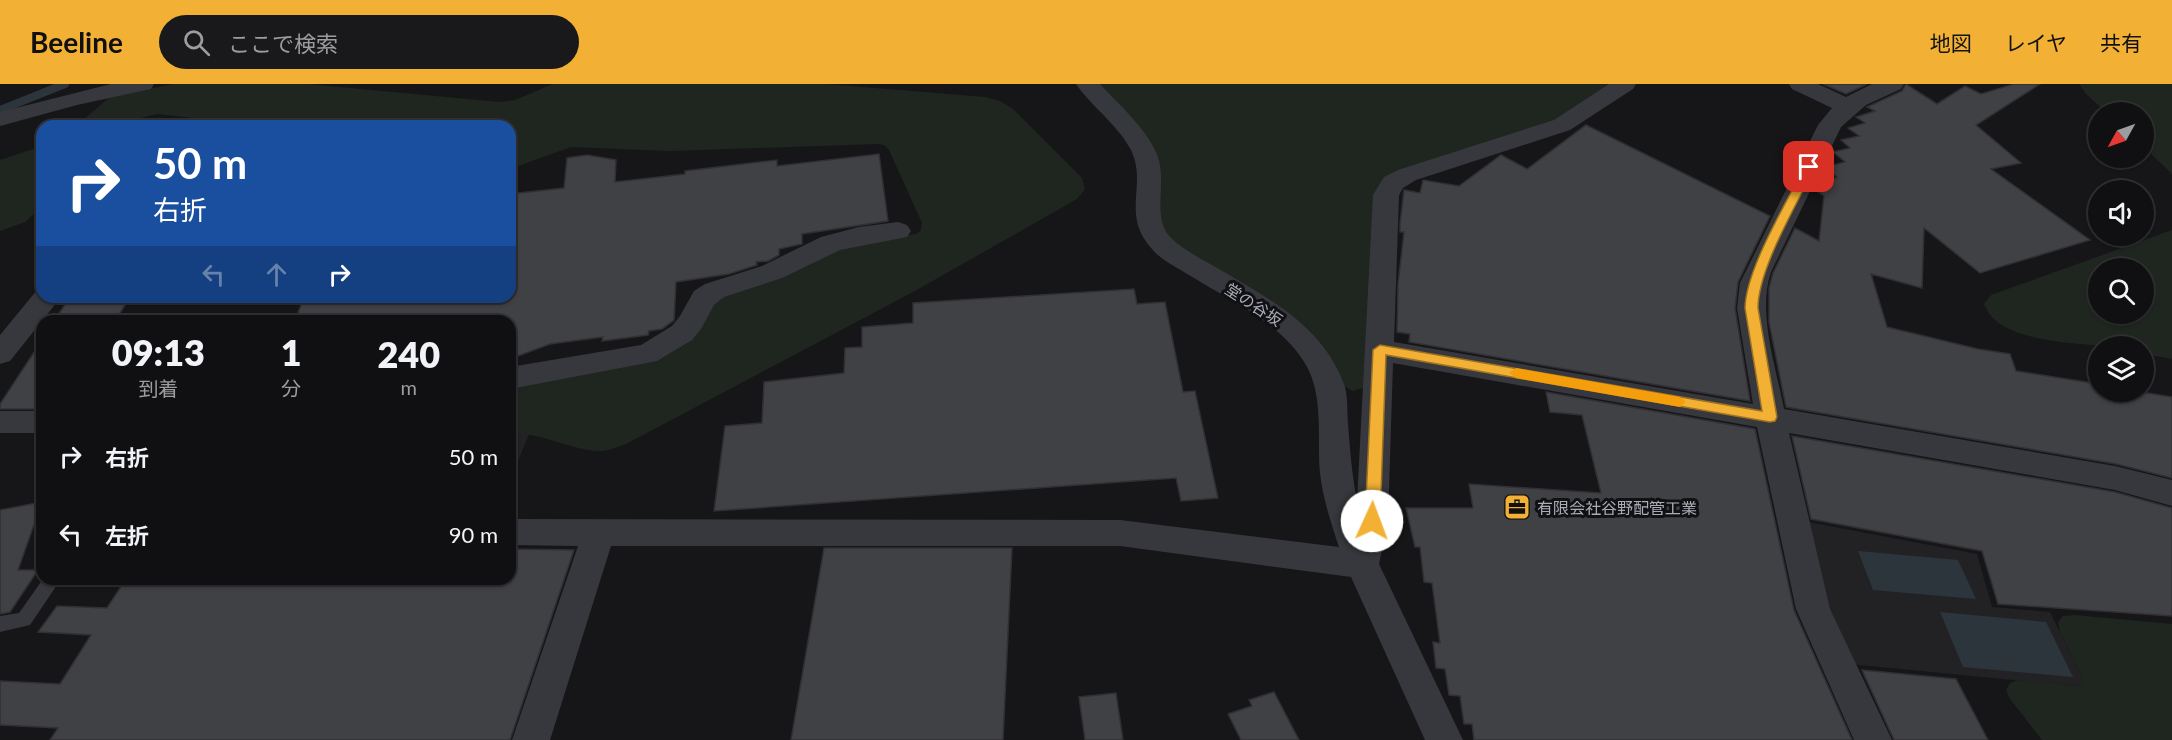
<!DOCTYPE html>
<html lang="ja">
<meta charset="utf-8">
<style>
body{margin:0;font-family:Lato,"Noto Sans JP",sans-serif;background:#19191b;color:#f1f3f6;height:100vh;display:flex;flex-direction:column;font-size:22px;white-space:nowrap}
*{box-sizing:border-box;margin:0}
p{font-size:20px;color:#9c9d9f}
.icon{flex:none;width:33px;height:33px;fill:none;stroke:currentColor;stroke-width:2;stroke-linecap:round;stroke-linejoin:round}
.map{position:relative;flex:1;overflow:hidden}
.panel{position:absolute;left:36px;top:231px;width:480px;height:270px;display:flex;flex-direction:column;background:#101012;border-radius:18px;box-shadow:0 2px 4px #0004,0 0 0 2px #303032}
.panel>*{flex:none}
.top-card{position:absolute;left:36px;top:36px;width:480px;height:183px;border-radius:18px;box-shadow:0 2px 4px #0004,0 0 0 2px #303032;background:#1a4fa0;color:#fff;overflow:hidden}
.needle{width:39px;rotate:230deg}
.fabs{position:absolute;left:2088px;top:18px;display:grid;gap:12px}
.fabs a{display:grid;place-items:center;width:66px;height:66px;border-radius:50%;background:#101012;box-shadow:0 2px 4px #0004,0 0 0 2px #303032;font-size:30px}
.pin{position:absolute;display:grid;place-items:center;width:51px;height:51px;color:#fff;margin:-26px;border-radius:12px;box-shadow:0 3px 9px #0006}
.me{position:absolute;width:66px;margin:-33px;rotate:2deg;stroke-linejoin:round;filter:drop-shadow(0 0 4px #0008)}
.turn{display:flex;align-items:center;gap:21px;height:126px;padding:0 18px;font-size:27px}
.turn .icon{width:78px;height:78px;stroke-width:2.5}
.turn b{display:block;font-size:42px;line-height:51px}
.lanes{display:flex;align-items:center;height:57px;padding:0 18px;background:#0003;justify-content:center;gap:30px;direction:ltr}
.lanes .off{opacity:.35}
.eta{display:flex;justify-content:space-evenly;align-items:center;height:102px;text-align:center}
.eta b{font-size:36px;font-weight:800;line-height:42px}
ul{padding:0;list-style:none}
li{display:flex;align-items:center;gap:18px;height:78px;padding:0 18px}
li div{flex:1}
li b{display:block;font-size:22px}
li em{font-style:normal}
header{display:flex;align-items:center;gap:36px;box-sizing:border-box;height:84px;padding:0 30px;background:#f2b134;color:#111}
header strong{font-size:28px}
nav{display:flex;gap:33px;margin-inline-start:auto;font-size:21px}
.search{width:420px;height:54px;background:#19191b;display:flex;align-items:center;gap:15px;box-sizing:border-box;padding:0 21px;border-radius:33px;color:#9c9d9f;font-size:22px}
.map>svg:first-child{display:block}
.built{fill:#222225}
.green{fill:#1e261f;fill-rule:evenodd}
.water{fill:#2c353c}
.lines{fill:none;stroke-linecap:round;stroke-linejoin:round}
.stream{stroke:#2c353c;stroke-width:8}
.building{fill:#404145;stroke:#303034;stroke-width:1.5}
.service{fill:#37383d;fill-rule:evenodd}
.minor{fill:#37383d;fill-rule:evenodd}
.route{fill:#f2b134;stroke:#9d7322;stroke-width:1.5}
.slow{fill:#f59e0b}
.labels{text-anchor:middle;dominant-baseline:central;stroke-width:6;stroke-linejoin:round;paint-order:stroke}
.street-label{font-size:16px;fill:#a8adb8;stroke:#111113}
.poi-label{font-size:16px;fill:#a8adb8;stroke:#111113;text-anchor:start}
</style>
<header>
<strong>Beeline</strong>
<div class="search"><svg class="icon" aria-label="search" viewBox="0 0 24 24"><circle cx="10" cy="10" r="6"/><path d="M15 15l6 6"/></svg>ここで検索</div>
<nav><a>地図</a><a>レイヤ</a><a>共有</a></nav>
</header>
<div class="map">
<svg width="2172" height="656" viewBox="0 0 2172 656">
<rect width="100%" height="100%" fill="#161618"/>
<path class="built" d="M 522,349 L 529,350 L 510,397 L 510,350 Z
M 1803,437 L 1977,470 L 1992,523 L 2050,528 L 2082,593 L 2082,600 L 2075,602 L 1849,580 L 1823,526 Z"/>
<path class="green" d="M 173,0 L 308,0 L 499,18 L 515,16 L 553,0 L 826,0 L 985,13 L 1000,17 L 1013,25 L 1082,94 L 1085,105 L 1077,115 L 915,207 L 626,360 C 619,362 611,366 604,367 C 571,368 542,347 510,350 L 510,302 L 627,282 L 714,215 L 826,168 L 879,155 L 916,150 L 921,146 L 922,139 L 889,66 L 884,61 L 877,60 L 670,67 L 571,63 L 510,85 L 510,42 L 209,42 L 208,37 L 203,35 L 157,30 L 137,35 L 126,42 L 76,42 L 110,13 Z
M 1096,0 L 1612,0 L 1555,37 L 1401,86 L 1363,304 L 1353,307 L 1344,302 L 1169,156 L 1159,141 L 1157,110 Z
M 2079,0 L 2172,0 L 2172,90 L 2144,63 L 2144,28 L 2106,28 L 2086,10 Z
M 42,62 L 42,123 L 25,138 L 0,147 L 0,76 Z
M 2172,146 L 2172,275 L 2144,270 L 2144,262 C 2108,262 2016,262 1991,232 C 1988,229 1986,223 1984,220 L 1991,211 ZM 2144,184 L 2144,230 L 2098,230 L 2098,184 Z
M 2075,531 L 2172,540 L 2172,656 L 2042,656 L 2010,615 L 2006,606 L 2010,599 L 2018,596 L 2075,602 L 2082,600 L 2082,593 L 2060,548 L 2058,538 L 2063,532 Z"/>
<path class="water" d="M 1858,467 L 1958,476 L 1976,515 L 1873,506 Z
M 1940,528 L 2046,538 L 2073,593 L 1963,583 Z"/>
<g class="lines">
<path class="stream" d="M 0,26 L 65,0"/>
</g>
<path class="building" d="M 1823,0 L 1867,0 L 1846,10 Z
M 1906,0 L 1937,20 L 1965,2 L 1981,10 L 2014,0 L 2040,0 L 1976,41 L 2021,79 L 1991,85 L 2090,156 L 1980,189 L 1924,144 L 1922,204 L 1871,190 L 1887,243 L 1978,265 L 2010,270 L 2016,287 L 2098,300 L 2098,308 L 2141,308 L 2172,313 L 2172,394 L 2116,380 L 1786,323 L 1769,238 L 1769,204 L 1773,189 L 1795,144 L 1819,157 L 1824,112 L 1814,105 L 1837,93 L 1825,83 L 1845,78 L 1833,68 L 1850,64 L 1841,56 L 1859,52 L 1848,44 L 1865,39 L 1856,33 L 1875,27 L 1867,23 L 1902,7 Z
M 1586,41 L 1770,132 L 1738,198 L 1735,224 L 1750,317 L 1409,258 L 1410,250 L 1397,248 L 1398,200 L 1404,148 L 1400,148 L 1400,140 L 1404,106 L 1420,109 L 1423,96 L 1459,102 L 1501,71 L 1527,85 Z
M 879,70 L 888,137 L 802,150 L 802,160 L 779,165 L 779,171 L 768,177 L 756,178 L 757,181 L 729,190 L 676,198 L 674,236 L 662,245 L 649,247 L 648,251 L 602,257 L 603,253 L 550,260 L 510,275 L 510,237 L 295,237 L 304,213 L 510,213 L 510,110 L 564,104 L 567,74 L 587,71 L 616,76 L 615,98 L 685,90 L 685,87 L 777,76 L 777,82 Z
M 1134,205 L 1137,220 L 1165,218 L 1183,308 L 1195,307 L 1218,414 L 1181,417 L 1176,394 L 714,427 L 725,342 L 762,339 L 764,298 L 844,289 L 845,264 L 862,263 L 862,243 L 913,239 L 913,219 Z
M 70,213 L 130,213 L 115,237 L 54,237 Z
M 42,256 L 42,325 L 0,325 L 0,320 Z
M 1546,308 L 1755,345 L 1794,526 L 1852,656 L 1474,656 L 1472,640 L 1464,640 L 1460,612 L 1449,611 L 1445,585 L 1436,584 L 1433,558 L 1440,559 L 1432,499 L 1424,498 L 1420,463 L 1415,463 L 1406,424 L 1473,424 L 1469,400 L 1601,409 L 1582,331 L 1550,328 Z
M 1792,352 L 2115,408 L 2172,424 L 2172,532 L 1998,520 L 1982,467 L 1811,435 Z
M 42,418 L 18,486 L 38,486 L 10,528 L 0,530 L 0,426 Z
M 824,464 L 1012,464 L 1003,656 L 791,656 Z
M 510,465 L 574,466 L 510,656 L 50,656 L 58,644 L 0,641 L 0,597 L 60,600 L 91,551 L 38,548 L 57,522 L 107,524 L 126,495 L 510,495 Z
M 1862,586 L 1956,595 L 1988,656 L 1894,656 Z
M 1274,608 L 1299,656 L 1241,656 L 1228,630 L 1252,622 L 1249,616 Z
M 1116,609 L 1123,656 L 1085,656 L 1079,613 Z"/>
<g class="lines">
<path class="service" d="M 43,495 L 61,495 L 30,541 L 0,548 L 0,532 L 19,529 Z"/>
<path class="minor" d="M 111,0 L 154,0 L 151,5 L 77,21 L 0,42 L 0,28 Z
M 1076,0 L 1100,0 C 1118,20 1143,41 1155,66 C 1170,95 1150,131 1170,153 C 1182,165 1198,173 1212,181 C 1264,212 1321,239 1344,300 C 1348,311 1347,327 1348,340 C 1350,366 1352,391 1357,417 L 1373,111 L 1384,93 L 1398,86 L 1554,36 L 1609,0 L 1636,0 L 1633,5 L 1570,46 L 1416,96 L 1403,104 L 1399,111 L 1394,258 L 1753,320 L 1737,224 L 1740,199 L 1818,41 L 1832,24 L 1792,5 L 1789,0 L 1818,0 L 1846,13 L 1872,0 L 1904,0 L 1901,5 L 1866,21 L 1841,43 L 1771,188 C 1757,229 1776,283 1784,325 L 2115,382 L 2172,396 L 2172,422 L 2115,406 L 1789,349 L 1830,525 L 1892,656 L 1854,656 L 1796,525 L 1757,343 L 1393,279 L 1388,437 L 1379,480 L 1463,656 L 1425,656 L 1351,493 L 1120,462 L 611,462 L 550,656 L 512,656 L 578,462 L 510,461 L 510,435 L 1120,436 L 1339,463 C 1331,439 1323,415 1320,389 C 1317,355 1324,312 1306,281 C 1282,239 1229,216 1189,191 C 1176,183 1161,176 1152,165 C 1120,130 1148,101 1131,66 C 1118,41 1092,23 1076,0 Z
M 898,138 L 907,141 L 911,147 L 907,153 L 840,166 L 782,194 L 724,213 L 714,221 L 701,245 L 692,256 L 657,277 L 510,305 L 510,283 L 641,261 L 672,242 L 680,232 L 694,207 L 705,200 L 762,182 L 821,153 L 859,143 Z
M 42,205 L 42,213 L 61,213 L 10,277 L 0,280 L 0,251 L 37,206 Z
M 0,327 L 42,327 L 42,349 L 0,349 Z"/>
</g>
<path class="route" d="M 1809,80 L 1815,83 C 1797,120 1758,185 1758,224 L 1777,333 L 1775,337 L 1770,338 L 1386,271 L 1380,437 L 1378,441 L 1367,441 L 1365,437 L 1373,266 L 1380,261 L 1762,327 L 1745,224 C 1746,185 1786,120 1804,83 Z"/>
<path class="slow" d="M 1516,284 L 1680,313 L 1686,318 L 1680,323 L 1516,294 L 1509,289 Z"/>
<defs>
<g id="office-square" transform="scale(1.35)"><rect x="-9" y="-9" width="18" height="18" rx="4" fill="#f2b134" stroke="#111113"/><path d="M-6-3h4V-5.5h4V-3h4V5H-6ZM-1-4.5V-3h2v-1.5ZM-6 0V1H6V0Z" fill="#111"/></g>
</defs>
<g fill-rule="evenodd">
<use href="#office-square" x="1517" y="423"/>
</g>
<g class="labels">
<g class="street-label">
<text transform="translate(1254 220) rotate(33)">堂の谷坂</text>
</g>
<g class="poi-label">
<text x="1537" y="423">有限会社谷野配管工業</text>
</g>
</g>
</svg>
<div class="fabs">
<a><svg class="needle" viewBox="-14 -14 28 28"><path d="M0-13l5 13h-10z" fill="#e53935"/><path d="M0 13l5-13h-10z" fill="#9c9d9f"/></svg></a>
<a><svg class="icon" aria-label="sound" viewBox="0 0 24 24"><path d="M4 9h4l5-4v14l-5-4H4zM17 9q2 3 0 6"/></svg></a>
<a><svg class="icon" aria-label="search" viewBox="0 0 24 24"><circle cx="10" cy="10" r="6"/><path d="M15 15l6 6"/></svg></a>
<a><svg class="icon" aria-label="layers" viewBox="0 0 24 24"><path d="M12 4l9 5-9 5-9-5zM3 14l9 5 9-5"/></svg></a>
</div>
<div class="pin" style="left:1809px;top:83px;background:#d93025"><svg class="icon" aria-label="arrive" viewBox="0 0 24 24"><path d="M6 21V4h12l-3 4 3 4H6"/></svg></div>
<svg class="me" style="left:1372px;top:437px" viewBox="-20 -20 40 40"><circle r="19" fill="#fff"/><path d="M0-13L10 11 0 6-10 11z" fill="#f2b134"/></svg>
<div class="top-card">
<div class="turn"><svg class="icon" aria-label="right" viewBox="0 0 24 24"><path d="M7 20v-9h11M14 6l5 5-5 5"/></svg><div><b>50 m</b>右折</div></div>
<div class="lanes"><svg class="icon off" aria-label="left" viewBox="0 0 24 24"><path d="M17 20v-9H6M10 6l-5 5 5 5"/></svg><svg class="icon off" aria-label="ahead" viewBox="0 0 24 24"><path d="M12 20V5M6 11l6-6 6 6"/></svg><svg class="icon" aria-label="right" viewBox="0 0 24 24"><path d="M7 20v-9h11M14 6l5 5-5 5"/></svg></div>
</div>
<section class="panel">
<div class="eta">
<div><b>09:13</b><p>到着</p></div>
<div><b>1</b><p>分</p></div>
<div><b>240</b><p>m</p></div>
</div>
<ul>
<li><svg class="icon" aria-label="right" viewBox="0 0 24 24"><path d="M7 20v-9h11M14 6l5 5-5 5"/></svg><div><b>右折</b></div><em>50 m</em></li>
<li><svg class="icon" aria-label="left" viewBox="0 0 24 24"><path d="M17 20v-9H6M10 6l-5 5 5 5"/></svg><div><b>左折</b></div><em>90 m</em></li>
</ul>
</section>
</div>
